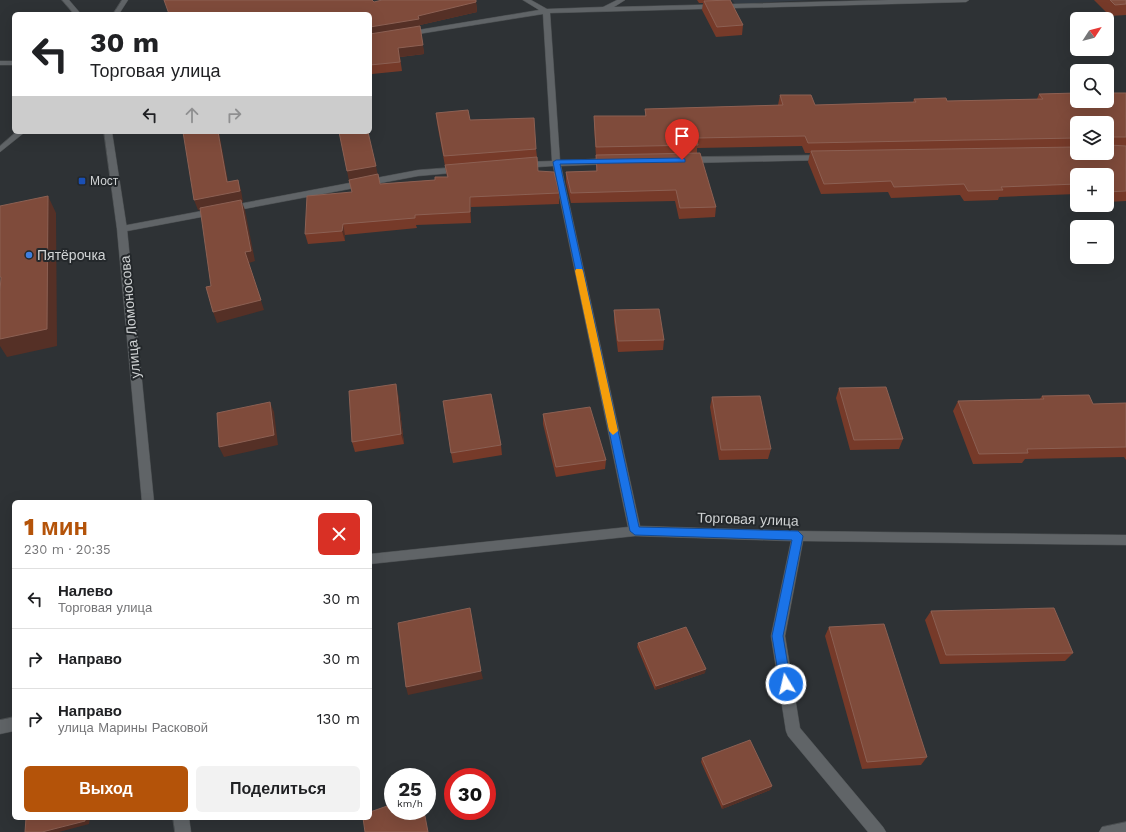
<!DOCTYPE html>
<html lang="ru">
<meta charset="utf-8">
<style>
body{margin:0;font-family:"Work Sans",sans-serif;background:#f2f2f2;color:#202124;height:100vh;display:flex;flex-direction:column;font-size:15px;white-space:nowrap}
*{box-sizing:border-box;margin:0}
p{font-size:13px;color:#757577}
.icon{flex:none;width:22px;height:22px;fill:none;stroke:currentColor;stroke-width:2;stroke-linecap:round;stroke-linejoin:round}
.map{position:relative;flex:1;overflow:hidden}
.side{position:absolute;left:12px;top:500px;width:360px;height:320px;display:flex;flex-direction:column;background:#fff;border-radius:6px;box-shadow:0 4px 16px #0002}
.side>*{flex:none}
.hud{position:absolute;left:12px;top:12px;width:360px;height:122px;border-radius:6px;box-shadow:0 4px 16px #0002;background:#fff;color:#202124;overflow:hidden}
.needle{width:26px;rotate:54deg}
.buttons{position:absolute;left:1070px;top:12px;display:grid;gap:8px}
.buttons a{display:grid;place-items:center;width:44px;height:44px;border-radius:6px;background:#fff;box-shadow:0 4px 16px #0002;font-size:20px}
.speed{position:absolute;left:384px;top:768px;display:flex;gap:8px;font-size:20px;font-weight:700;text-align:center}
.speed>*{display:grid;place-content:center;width:52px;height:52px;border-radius:50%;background:#fff;box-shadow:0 4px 16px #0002;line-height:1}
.speed small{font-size:10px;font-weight:400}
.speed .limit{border:6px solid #d22;background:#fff;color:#111}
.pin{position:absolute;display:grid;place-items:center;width:34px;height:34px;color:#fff;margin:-41px -17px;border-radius:50% 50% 50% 0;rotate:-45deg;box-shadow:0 0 4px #0007}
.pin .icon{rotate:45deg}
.me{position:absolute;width:44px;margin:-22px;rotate:351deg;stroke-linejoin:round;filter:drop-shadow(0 0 3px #0008)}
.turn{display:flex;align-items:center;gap:14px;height:84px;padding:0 12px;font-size:18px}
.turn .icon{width:52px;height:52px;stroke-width:2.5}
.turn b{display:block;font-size:28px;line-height:34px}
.lanes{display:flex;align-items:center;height:38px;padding:0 12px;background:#0003;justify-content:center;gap:20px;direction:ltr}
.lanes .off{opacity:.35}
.round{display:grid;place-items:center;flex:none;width:42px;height:42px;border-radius:6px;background:#f2f2f2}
.headline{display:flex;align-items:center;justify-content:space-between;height:68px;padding:0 12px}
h1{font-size:24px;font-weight:800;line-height:30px;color:#b45309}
.button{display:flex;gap:8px;margin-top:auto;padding:8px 12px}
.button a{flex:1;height:46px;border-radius:6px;background:#b45309;color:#fff;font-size:16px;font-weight:800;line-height:46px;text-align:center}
.button a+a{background:#f2f2f2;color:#202124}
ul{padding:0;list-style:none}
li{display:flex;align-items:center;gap:12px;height:60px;padding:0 12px;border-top:1px solid #e0e0e0}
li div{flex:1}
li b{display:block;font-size:15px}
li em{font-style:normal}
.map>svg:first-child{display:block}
.built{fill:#333b43}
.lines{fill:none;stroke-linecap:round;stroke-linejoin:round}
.service-casing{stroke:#4a4e50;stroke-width:1}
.minor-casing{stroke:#4a4e50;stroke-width:1}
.tertiary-casing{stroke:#4a4e50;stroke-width:1}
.service{fill:#606467;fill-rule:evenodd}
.minor{fill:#606467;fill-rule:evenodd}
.tertiary{fill:#606467;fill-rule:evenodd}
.wall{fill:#763a29;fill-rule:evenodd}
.shaded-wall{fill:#553026}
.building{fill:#7f4b3b;stroke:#8c6053}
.route{fill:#1a73e8;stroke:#114b97}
.slow{fill:#f59e0b}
.transit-dot{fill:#1a4fb4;stroke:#24282b;stroke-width:1.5}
.shop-dot{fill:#3f7fe0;stroke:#24282b;stroke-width:1.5}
.labels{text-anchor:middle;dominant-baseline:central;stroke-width:4;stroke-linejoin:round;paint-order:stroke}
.far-poi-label{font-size:12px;fill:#d0d3d4;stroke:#24282b;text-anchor:start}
.poi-label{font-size:14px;fill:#d0d3d4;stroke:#24282b;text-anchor:start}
.street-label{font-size:14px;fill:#d0d3d4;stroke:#24282b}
</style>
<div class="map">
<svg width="1126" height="832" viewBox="0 0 1126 832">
<rect width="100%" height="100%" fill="#2e3235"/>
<path class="built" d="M 732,0 L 812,0 L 735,4 Z"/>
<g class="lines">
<g class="service-casing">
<path id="service" d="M 16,132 L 25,132 L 0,152 L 0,146 Z"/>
</g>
<g class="minor-casing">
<path id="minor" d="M 62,0 L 69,0 L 81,14 L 74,14 Z
M 122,0 L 128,0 L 119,14 L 113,14 Z
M 523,0 L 531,0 L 547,9 L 603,7 L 617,0 L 625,0 L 614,7 L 888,0 L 969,0 L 966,2 L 550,13 L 560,161 L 610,158 L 614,161 L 610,164 L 561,166 L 640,526 L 798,531 L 1126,535 L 1126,545 L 803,541 L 785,636 L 800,728 L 883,827 L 886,832 L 868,832 L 788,736 L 786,731 L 771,636 L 791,541 L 635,536 L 370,564 L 370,554 L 628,527 L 553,166 L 523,168 L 519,165 L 523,162 L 552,161 L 543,14 L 406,36 L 402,34 L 406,32 L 539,10 Z
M 823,155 L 826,156 L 826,160 L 689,163 L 685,160 L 689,157 Z
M 460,167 L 464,170 L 463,172 L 418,176 L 122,232 L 117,229 L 122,226 L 418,170 Z
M 14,717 L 14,731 L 0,734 L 0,720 Z
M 1126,822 L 1126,832 L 1099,832 L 1102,827 Z"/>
</g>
<g class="tertiary-casing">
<path id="tertiary" d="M 0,61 L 14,61 L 14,65 L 0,65 Z
M 104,132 L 112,132 L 127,229 L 154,502 L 142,502 L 117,229 Z
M 173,818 L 189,818 L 191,832 L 175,832 Z"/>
</g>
<use href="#service" class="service"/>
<use href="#minor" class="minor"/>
<use href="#tertiary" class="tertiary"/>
</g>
<path class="wall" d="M 697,0 L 730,0 L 743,25 L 742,35 L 716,37 L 702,10 L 703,3 L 699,3 Z
M 1094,0 L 1126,0 L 1126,15 L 1110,16 Z
M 374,2 L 476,2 L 477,12 L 420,25 L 424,54 L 400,57 L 402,71 L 372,74 L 370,65 Z
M 1126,93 L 1126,201 L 1107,202 L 1107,175 L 1077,175 L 1077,194 L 999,197 L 998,200 L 964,201 L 960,195 L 891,198 L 888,192 L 821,194 L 808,162 L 810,153 L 805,153 L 802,146 L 697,148 L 697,153 L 716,207 L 715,217 L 679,219 L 675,201 L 571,203 L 566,182 L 566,172 L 596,171 L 596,157 L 594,126 L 594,116 L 645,116 L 645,109 L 778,105 L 780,95 L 815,105 L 913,102 L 914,99 L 947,101 L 1037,99 L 1039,94 ZM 1077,123 L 1107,153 L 1077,153 Z
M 436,113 L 470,120 L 536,149 L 537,157 L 538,171 L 559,193 L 559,204 L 471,207 L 471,223 L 416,225 L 417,228 L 345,235 L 345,241 L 308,244 L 305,234 L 352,192 L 339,132 L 377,174 L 380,184 L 435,180 L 447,177 L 445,166 L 437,123 Z
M 614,310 L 664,340 L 663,350 L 618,352 L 614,321 Z
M 839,388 L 903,439 L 899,449 L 850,450 L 836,398 Z
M 398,394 L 404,444 L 355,452 L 352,442 Z
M 1042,396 L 1093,404 L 1126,403 L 1126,460 L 1124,457 L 1025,459 L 1022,463 L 973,464 L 953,411 L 958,401 L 1039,400 Z
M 712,397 L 771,449 L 768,459 L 719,460 L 710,407 Z
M 543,414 L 606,460 L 605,469 L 556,477 L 543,424 Z
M 501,445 L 502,455 L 453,463 L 451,453 Z
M 931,611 L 1073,653 L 1065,661 L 940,664 L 925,620 Z
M 829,627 L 927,757 L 921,765 L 862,769 L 825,636 Z
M 638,643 L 705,673 L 655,690 L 637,647 Z
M 702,758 L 772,786 L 770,790 L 722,809 L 701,762 Z"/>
<path class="shaded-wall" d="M 476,2 L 477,12 L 420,25 L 420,28 L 370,37 L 370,27 Z
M 423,45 L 424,54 L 399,57 L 398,48 Z
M 218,132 L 219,132 L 230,192 L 227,182 Z
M 376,166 L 378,176 L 349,181 L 347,171 Z
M 238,180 L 241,190 L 243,202 L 242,202 L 245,210 L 255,261 L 249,263 L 264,310 L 217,323 L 213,312 L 245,252 L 242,202 L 198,210 L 194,200 Z
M 48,196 L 56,213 L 57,346 L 7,357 L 0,346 L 0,339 Z
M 470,197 L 471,207 L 471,223 L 470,212 Z
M 343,224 L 345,235 L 345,241 L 342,231 Z
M 396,384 L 398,394 L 404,444 L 401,434 Z
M 270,402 L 274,412 L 278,445 L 224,457 L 219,447 Z
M 706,669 L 705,673 L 655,690 L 656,686 Z
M 481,671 L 483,679 L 408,695 L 406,687 Z
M 772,786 L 770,790 L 722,809 L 723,805 Z
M 85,818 L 90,818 L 89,824 L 59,832 L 42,832 Z"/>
<path class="building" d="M 164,0 L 372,0 L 374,2 L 382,0 L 476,0 L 476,2 L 418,16 L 419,19 L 370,27 L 370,14 L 169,14 Z
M 730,0 L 743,25 L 717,27 L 704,1 Z
M 1110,0 L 1126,0 L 1126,4 L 1115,5 Z
M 420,26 L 423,45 L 398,48 L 400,62 L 370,65 L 370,34 Z
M 1077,93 L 1077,101 L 1107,101 L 1107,93 L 1126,93 L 1126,137 L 1112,137 L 1108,144 L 1109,145 L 1126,146 L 1126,191 L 1107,192 L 1107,175 L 1077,175 L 1077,184 L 1001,187 L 1003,190 L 968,191 L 964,184 L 894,187 L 891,181 L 824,184 L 811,151 L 1077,147 L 1077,153 L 1107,153 L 1107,123 L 1077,123 L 1077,138 L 808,143 L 805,136 L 696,138 L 698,145 L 596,147 L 594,116 L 646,116 L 645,109 L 783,105 L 780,95 L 811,95 L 815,105 L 916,102 L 914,99 L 946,98 L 947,101 L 1043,99 L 1039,94 Z
M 468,110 L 470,120 L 534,118 L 536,149 L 444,156 L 436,113 Z
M 183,132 L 218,132 L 227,182 L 238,180 L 240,191 L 194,200 Z
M 339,132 L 368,132 L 376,166 L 347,171 Z
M 700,153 L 716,207 L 680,208 L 676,190 L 571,193 L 566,172 L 597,171 L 596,155 Z
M 537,157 L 538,171 L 554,172 L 559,193 L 470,197 L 470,212 L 415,215 L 415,218 L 343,224 L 342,231 L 305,234 L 307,196 L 352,192 L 349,180 L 378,174 L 380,184 L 435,180 L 435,177 L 448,177 L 445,165 Z
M 48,196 L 47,329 L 0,339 L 0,291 L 1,277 L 0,277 L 0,206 Z
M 241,200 L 251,251 L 245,252 L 261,300 L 213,312 L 206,287 L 211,286 L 200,208 Z
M 659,309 L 664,340 L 618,341 L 614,310 Z
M 396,384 L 401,434 L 352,442 L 349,391 Z
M 886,387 L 903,439 L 854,440 L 839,388 Z
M 491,394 L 501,445 L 451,453 L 443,401 Z
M 1089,395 L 1093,404 L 1126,403 L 1126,447 L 1027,449 L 1028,453 L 979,454 L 958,401 L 1044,399 L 1042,396 Z
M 760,396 L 771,449 L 721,450 L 712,397 Z
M 270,402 L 274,435 L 219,447 L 217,413 Z
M 590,407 L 606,460 L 556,467 L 543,414 Z
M 470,608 L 481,671 L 406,687 L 398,623 Z
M 1054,608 L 1073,653 L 946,655 L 931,611 Z
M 884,624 L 927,757 L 867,762 L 829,627 Z
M 686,627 L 706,669 L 656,686 L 638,643 Z
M 750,740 L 772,786 L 723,805 L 702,758 Z
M 393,804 L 393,811 L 424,811 L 428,832 L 365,832 L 363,818 L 370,818 L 370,812 Z
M 26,818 L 85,818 L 85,821 L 42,832 L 25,832 Z"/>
<path class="route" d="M 682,158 L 685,159 L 685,162 L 560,164 L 639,527 L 798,531 L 803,536 L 783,636 L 791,684 L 790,687 L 786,689 L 781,687 L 780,684 L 772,636 L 792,540 L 635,535 L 630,531 L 553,162 L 556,160 Z"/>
<path class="slow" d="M 576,269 L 582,269 L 583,271 L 618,431 L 613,435 L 609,431 L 575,271 Z"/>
<rect class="transit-dot" x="78" y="177" width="8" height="8" rx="2"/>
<circle class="shop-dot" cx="29" cy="255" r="4"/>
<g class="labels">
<g class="far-poi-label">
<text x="90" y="181">Мост</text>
</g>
<g class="poi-label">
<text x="37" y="255">Пятёрочка</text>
</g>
<g class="street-label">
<text transform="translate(130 317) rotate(-95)">улица Ломоносова</text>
<text transform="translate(748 519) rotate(2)">Торговая улица</text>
</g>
</g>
</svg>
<div class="buttons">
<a><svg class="needle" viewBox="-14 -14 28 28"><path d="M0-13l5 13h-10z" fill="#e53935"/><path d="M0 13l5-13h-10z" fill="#757577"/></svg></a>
<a><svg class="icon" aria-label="search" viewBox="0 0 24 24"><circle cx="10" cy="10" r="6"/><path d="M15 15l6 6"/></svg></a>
<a><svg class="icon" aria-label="layers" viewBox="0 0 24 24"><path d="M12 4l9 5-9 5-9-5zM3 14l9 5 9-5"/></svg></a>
<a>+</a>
<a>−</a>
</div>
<div class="speed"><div>25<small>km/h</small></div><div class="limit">30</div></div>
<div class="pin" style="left:682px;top:160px;background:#d93025"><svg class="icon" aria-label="arrive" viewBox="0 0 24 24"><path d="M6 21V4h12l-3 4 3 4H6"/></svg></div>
<svg class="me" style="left:786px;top:684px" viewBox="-20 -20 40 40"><circle r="17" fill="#1a73e8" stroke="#fff" stroke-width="3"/><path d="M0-11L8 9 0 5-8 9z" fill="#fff"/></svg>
<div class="hud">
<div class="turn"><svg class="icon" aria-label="left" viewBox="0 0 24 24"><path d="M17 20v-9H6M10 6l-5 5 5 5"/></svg><div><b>30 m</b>Торговая улица</div></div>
<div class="lanes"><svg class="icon" aria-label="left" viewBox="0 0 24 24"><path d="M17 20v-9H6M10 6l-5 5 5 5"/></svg><svg class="icon off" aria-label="ahead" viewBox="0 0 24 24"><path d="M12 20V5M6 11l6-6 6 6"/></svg><svg class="icon off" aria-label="right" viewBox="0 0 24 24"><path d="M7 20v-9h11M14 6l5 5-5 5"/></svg></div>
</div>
<section class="side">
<div class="headline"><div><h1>1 мин</h1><p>230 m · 20:35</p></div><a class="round" style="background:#d93025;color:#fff"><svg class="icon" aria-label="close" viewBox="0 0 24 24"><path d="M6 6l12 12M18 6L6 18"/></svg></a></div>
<ul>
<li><svg class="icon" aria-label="left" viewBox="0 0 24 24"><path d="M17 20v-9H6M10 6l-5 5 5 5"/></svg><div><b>Налево</b><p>Торговая улица</p></div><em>30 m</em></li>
<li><svg class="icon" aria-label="right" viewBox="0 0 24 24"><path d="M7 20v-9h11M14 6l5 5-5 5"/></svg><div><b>Направо</b></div><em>30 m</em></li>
<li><svg class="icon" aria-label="right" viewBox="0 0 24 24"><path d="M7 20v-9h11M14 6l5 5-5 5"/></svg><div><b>Направо</b><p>улица Марины Расковой</p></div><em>130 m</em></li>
</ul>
<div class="button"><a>Выход</a><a>Поделиться</a></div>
</section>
</div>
